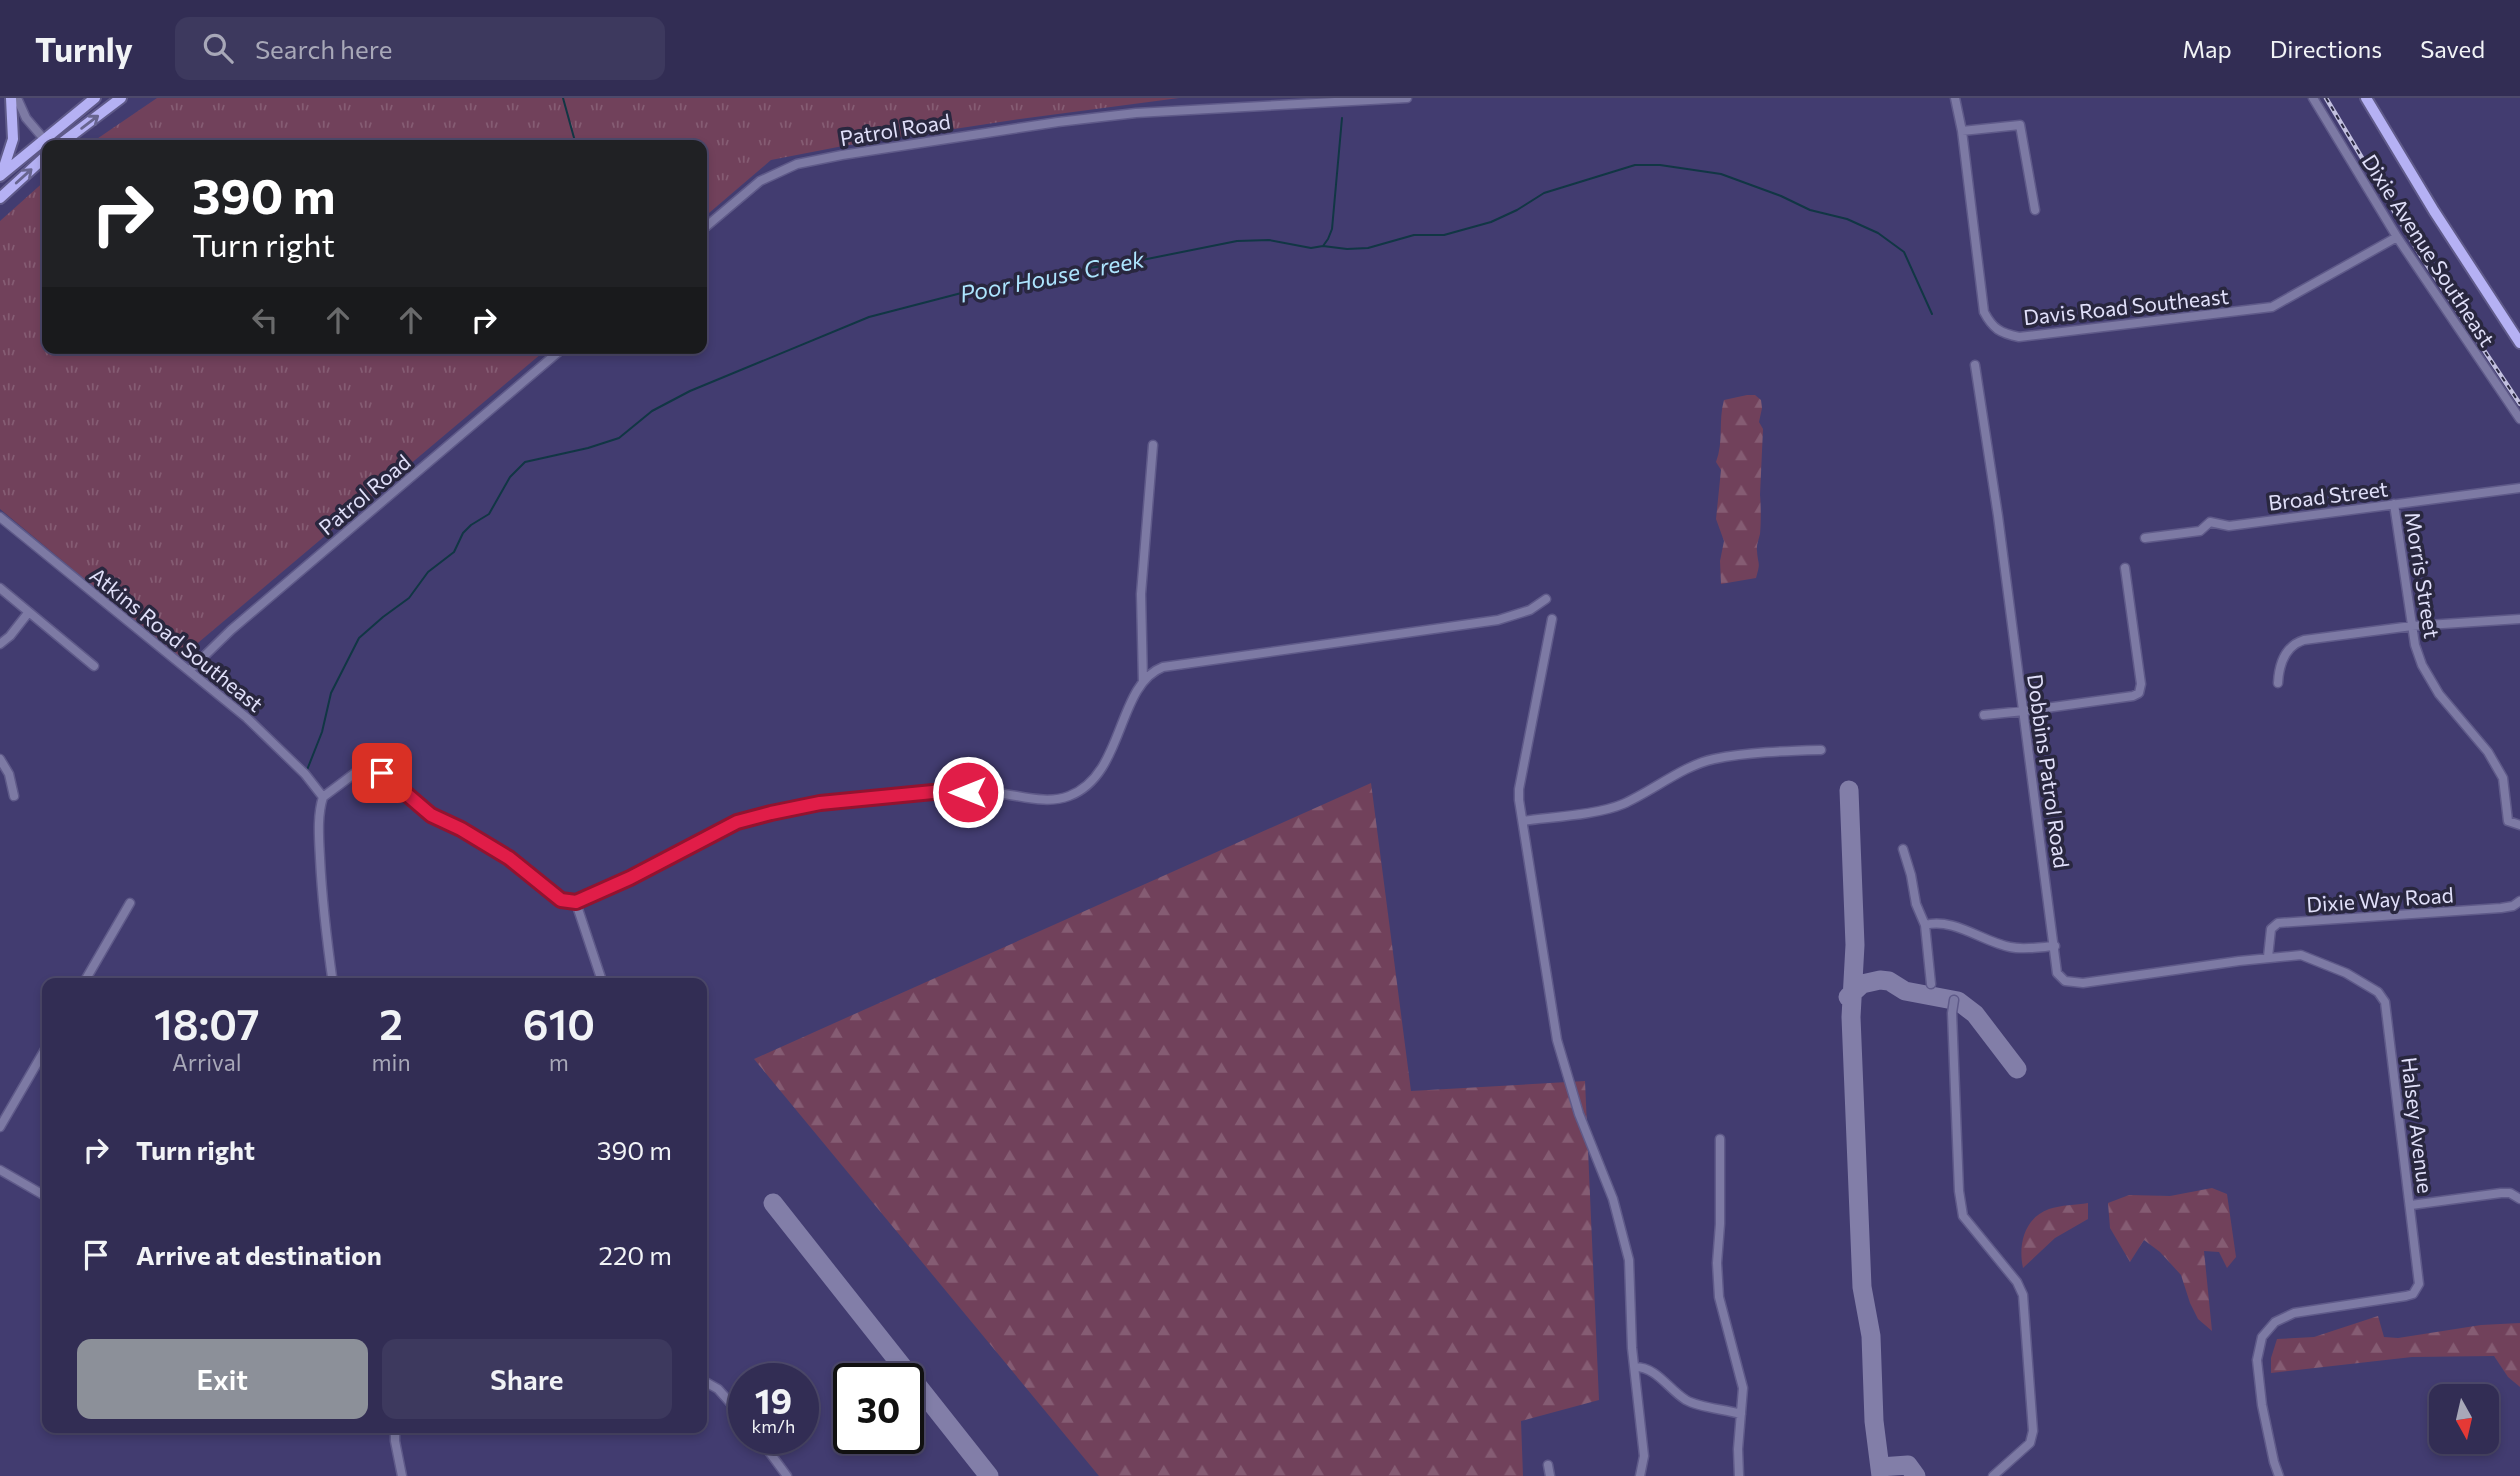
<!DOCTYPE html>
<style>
body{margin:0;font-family:Commissioner,sans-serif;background:#3d395e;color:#f1f3f6;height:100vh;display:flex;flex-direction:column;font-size:26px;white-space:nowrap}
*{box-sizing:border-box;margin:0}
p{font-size:23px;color:#a8a8b8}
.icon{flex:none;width:38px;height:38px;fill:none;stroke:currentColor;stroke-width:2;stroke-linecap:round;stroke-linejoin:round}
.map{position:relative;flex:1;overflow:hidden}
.details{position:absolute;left:42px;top:880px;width:665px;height:455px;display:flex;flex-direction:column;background:#322d54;border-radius:14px;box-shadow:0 4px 10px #0003,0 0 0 2px #4d496b}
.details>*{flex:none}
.banner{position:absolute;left:42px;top:42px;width:665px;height:214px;border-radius:14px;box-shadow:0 4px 10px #0003,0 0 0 2px #4d496b;background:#202124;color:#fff;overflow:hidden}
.needle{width:46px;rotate:172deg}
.fabs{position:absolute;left:2429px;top:1286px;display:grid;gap:14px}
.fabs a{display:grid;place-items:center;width:70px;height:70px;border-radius:14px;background:#322d54;box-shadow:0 4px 10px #0003,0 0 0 2px #4d496b;font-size:35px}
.speed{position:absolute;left:728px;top:1265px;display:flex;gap:14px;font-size:35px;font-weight:700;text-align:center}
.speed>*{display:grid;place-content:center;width:91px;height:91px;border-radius:50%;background:#322d54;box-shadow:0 4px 10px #0003,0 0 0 2px #4d496b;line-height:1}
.speed small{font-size:18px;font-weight:400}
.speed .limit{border:4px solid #111;border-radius:10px;background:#fff;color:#111}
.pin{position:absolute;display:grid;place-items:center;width:60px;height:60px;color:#fff;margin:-30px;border-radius:14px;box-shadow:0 4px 10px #0006}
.me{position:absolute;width:77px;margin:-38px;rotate:270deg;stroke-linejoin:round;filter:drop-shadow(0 0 5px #0008)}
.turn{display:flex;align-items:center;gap:24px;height:147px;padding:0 35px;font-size:32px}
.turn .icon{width:91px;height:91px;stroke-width:2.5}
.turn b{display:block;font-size:49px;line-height:60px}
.lanes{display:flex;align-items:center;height:66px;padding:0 35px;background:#0003;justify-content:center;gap:35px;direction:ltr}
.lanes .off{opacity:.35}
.eta{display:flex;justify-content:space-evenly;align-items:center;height:119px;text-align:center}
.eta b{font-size:42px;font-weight:600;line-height:49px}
.button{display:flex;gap:14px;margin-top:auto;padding:14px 35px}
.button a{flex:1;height:80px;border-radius:14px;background:#8c9099;color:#fff;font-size:28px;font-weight:600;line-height:80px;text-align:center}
.button a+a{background:#3d395e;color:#f1f3f6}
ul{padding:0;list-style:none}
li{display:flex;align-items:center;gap:21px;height:105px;padding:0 35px}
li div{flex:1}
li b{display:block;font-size:26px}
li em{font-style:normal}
header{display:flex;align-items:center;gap:42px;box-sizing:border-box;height:98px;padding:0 35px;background:#322d54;border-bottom:2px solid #4d496b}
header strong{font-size:33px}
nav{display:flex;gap:38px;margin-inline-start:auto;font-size:24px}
.search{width:490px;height:63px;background:#3d395e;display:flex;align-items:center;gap:18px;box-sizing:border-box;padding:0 24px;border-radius:14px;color:#a8a8b8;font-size:26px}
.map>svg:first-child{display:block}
.grass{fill:url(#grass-tufts)}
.forest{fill:url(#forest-firs)}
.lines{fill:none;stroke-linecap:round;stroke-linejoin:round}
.stream{stroke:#113644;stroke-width:2}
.taxiway{stroke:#827ea8;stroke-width:19}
.minor-casing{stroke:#5f5a89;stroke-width:11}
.major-casing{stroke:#5f5a89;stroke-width:14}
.minor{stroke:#7d7aa4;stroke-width:8}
.major{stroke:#b5b1f4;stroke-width:10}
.rail-casing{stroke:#c2c0df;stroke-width:4.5}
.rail{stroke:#29273f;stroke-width:2;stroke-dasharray:5;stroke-linecap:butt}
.oneway{stroke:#686590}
.route-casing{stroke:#92132f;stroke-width:18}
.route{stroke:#e11d48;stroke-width:12}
.labels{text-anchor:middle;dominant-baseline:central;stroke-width:7;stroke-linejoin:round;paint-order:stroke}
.street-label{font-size:21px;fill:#e1e0fa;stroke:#29273f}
.water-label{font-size:23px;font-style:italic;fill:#ade5fe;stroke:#29273f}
</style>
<header>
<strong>Turnly</strong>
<div class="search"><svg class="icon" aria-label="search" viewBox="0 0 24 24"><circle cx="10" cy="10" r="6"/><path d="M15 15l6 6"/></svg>Search here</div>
<nav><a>Map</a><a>Directions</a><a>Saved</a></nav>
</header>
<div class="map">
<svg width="2520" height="1378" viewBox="0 0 2520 1378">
<defs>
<pattern id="grass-tufts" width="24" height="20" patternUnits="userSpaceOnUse" patternTransform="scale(1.75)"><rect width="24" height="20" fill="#71415b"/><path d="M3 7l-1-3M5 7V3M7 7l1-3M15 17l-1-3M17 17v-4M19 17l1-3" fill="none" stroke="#855c73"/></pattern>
<pattern id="forest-firs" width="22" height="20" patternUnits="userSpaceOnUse" patternTransform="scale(1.75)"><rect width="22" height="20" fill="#71415b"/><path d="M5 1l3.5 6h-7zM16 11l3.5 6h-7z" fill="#855c73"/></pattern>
</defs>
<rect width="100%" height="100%" fill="#423c70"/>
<path class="grass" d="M 157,0 L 1179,0 L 1020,21 L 843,48 L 771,62 L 702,121 L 702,47 L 88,47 Z
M 47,81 L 47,250 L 548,250 L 180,560 L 0,411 L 0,123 Z"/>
<path class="forest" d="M 1747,297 L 1755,297 L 1761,302 L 1762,310 L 1759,324 L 1763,331 L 1760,397 C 1761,405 1761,428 1760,436 C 1759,441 1756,447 1757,453 C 1758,468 1761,463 1756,480 L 1721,486 L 1720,463 L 1724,443 L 1716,421 L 1721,372 L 1716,364 C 1724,343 1718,323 1724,302 Z
M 1371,685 L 1411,993 L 1585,983 L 1599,1302 L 1521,1323 L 1523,1378 L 1099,1378 L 754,961 Z
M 2212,1090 L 2227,1096 L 2236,1159 L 2227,1170 L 2219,1154 L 2204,1153 L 2212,1233 L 2198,1221 L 2190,1205 L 2181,1177 L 2160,1154 L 2144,1142 L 2130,1164 L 2110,1130 L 2108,1105 L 2129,1097 L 2170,1098 Z
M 2088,1105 L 2088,1121 L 2055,1140 L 2023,1170 C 2018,1147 2024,1120 2049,1111 C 2061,1107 2076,1107 2088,1105 Z
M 2378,1218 L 2384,1239 L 2398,1240 L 2481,1227 L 2520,1225 L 2520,1289 L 2508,1279 L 2494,1258 L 2412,1259 L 2271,1275 L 2271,1260 L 2277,1241 L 2314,1239 Z"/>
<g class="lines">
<path class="stream" d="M 563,0 L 576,47
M 1323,148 L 1328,141 L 1332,131 L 1342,20
M 307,672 L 322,634 L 331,595 L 359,540 L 383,519 L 409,500 L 428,474 L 454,454 L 463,435 L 471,427 L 489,416 L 510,379 L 525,364 L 588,350 L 619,340 L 652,313 L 690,293 L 869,219 L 973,192 L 1037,183 L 1089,170 L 1132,164 L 1237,143 L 1269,142 L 1311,150 L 1323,148 L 1347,151 L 1368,150 L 1414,137 L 1444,137 L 1491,124 L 1517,112 L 1544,95 L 1635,67 L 1660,67 L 1721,76 L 1781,98 L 1810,112 L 1847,121 L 1878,135 L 1904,154 L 1932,216"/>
<path class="taxiway" d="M 1849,692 L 1855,847 L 1851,919 L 1862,1189 L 1871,1238 L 1874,1323 L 1881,1378
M 1848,899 L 1862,886 L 1880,882 L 1889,883 L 1905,893 L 1958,903 L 1975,916 L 2017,971
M 773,1105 L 989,1378
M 1880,1369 L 1908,1367 L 1916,1378"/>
<g class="minor-casing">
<path id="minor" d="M 17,0 L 26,20 L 49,47
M 1955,0 L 1962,33 L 1984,214 C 1993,231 2000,235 2019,239 L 2272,209 L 2397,139
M 2313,0 L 2397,139 L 2520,321
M 1962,33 L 2020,27 L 2035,112
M 702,132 L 760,83 L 797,66 L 842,57 L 1058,24 L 1136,15 L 1407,0
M 1975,267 L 1998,418 L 2057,875 L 2065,883 L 2083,885 L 2239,863 L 2301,857 L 2346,875 L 2378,894 L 2385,904 L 2419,1186 L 2413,1196 L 2406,1198 L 2294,1215 L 2275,1224 L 2262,1239 L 2257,1262 L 2262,1307 L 2274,1364 L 2279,1378
M 2394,406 L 2415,547 L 2422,567 L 2439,596 L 2488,654 L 2503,680 L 2508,723 L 2520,727
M 0,419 L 247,620 L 305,676 L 323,699
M 2145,440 L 2200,433 L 2210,424 L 2229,428 L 2520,390
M 0,490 L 94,568
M 1552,521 L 1519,691 L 1519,702 L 1557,942 L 1579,1016 L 1613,1101 L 1629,1162 L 1632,1250 L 1644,1358 L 1640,1378
M 0,546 L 10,538 L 28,515
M 190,572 L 231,532 L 563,250
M 1143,584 L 1141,496 L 1153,347
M 2278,585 C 2279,566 2285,548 2304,542 L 2412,528 L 2520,521
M 1984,617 L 2024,613 L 2133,598 L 2139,595 L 2141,586 L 2125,470
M 0,661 L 9,676 L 14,698
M 323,699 L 355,675 L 364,672 L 382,675 L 431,717 L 461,731 L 509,760 L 561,802 L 576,805 C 617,790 657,767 696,747 C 709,739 723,730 738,724 C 762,715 790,709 815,705 C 857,699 901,694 943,694 C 960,693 978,693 996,695 C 1019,697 1046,707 1069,698 C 1125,677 1116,587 1163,569 L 1498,522 L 1530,512 L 1546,501
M 323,699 C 317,718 319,740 320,760 C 322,802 327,844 333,886
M 1523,723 C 1551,719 1597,717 1623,706 C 1651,694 1684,667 1714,661 C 1748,654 1786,653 1821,652
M 1903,751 L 1911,777 L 1916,806 L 1925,827 L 1931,886
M 576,805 L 603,886
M 1925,827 C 1953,819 1983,844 2010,849 C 2024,852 2041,849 2055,848
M 2268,859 L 2271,831 L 2278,825 L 2501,810 L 2513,808 L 2520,803
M 83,886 L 130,805
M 1954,902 L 1952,915 L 1959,1093 L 1963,1118 L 2017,1184 L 2023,1197 L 2033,1333 L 2030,1345 L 1993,1378
M 702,1009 L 703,1011
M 0,1029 L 47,948
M 1720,1041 L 1720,1126 L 1717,1165 L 1719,1199 L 1743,1290 L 1738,1351 L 1739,1378
M 0,1072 L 47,1099
M 2411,1107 L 2501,1095 L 2510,1095 L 2520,1101
M 1635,1269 C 1657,1269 1668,1291 1686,1302 C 1700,1310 1724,1311 1741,1316
M 702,1282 L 718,1291 L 744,1320
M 395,1330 L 395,1343 L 402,1378
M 759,1340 L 787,1378
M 1548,1367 L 1550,1378"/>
</g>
<g class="major-casing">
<path id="major" d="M 2366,0 L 2434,113 L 2520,245
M 59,47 L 121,0
M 3,72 L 13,41 L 11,0
M 0,78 L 95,0
M 0,100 L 47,57"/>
</g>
<use href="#minor" class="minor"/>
<use href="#major" class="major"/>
<g class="rail-casing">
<path id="rail" d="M 2326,0 L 2421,158 L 2520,306"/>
</g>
<use href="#rail" class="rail"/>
</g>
<defs><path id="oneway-shaft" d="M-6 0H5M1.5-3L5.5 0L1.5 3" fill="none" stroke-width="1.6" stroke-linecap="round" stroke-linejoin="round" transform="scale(1.75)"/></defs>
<g class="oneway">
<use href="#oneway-shaft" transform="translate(90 24) rotate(-37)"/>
<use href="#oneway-shaft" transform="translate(24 78) rotate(-42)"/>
</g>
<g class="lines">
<g class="route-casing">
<path id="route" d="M 382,675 L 431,717 L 461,731 L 509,760 L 561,802 L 576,804 L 630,780 L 737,724 L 771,715 L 820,705 L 933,694 L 968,694"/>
</g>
<use href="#route" class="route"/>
</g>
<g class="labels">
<g class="street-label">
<text transform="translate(895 31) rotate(-9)">Patrol Road</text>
<text transform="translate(2429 152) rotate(57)">Dixie Avenue Southeast</text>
<text transform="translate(2126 208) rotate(-6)">Davis Road Southeast</text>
<text transform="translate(364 396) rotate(-40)">Patrol Road</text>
<text transform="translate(2328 397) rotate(-7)">Broad Street</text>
<text transform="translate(2423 477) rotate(81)">Morris Street</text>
<text transform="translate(177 541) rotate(39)">Atkins Road Southeast</text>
<text transform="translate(2049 673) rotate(82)">Dobbins Patrol Road</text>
<text transform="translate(2380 801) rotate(-4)">Dixie Way Road</text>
<text transform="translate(2418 1027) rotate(83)">Halsey Avenue</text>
</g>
<g class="water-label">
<text transform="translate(1052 178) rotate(-11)">Poor House Creek</text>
</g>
</g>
</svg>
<div class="fabs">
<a><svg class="needle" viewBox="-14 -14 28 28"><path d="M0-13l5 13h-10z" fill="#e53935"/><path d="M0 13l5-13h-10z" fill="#a8a8b8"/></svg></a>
</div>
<div class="speed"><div>19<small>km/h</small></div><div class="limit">30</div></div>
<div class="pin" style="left:382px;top:675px;background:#d93025"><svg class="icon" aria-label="arrive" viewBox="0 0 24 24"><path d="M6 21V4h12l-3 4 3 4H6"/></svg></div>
<svg class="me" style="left:968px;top:694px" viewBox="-20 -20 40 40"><circle r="17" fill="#e11d48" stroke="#fff" stroke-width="3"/><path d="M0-11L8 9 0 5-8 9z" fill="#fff"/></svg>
<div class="banner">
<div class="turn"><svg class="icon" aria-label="right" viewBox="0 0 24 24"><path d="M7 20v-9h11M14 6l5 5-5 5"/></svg><div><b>390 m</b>Turn right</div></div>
<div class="lanes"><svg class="icon off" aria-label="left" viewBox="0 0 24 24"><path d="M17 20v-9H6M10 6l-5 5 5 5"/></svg><svg class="icon off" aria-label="ahead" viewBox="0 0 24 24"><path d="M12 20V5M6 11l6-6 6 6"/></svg><svg class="icon off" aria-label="ahead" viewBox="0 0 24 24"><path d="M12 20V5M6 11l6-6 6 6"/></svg><svg class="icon" aria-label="right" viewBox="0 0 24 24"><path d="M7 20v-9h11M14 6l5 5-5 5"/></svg></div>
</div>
<section class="details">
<div class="eta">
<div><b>18:07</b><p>Arrival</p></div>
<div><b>2</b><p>min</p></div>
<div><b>610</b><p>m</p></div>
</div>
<ul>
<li><svg class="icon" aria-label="right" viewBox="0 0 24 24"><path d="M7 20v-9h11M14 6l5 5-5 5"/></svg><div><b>Turn right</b></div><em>390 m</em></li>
<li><svg class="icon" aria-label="arrive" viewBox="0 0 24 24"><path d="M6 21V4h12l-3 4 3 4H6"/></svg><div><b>Arrive at destination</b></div><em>220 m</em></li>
</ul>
<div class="button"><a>Exit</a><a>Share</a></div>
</section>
</div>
